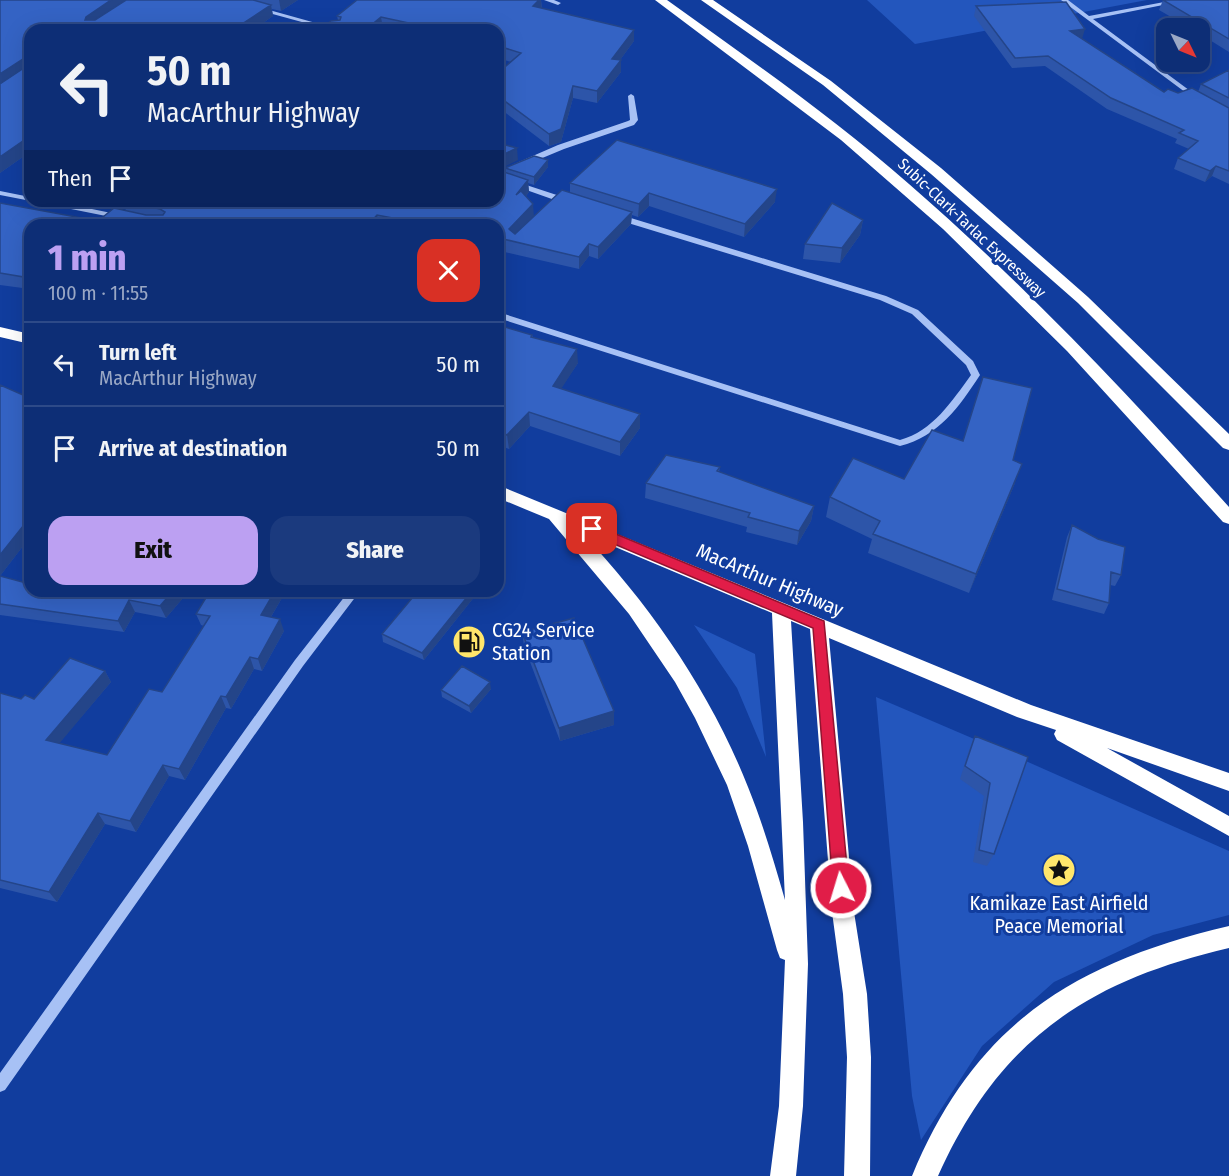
<!DOCTYPE html>
<meta charset="utf-8">
<style>
body{margin:0;font-family:"Fira Sans Condensed",sans-serif;background:#1b3a7e;color:#f1f3f6;height:100vh;display:flex;flex-direction:column;font-size:22px;white-space:nowrap}
*{box-sizing:border-box;margin:0}
p{font-size:20px;color:#9aa8c5}
.icon{flex:none;width:33px;height:33px;fill:none;stroke:currentColor;stroke-width:2;stroke-linecap:round;stroke-linejoin:round}
.map{position:relative;flex:1;overflow:hidden}
.side{position:absolute;left:24px;top:219px;width:480px;height:378px;display:flex;flex-direction:column;background:#0d2e76;border-radius:18px;box-shadow:0 6px 24px #0002,0 0 0 2px #2d4a88}
.side>*{flex:none}
.guide{position:absolute;left:24px;top:24px;width:480px;height:183px;border-radius:18px;box-shadow:0 6px 24px #0002,0 0 0 2px #2d4a88;background:#0d2e76;color:#f1f3f6;overflow:hidden}
.needle{width:39px;rotate:133deg}
.buttons{position:absolute;left:1156px;top:18px;display:grid;gap:12px}
.buttons a{display:grid;place-items:center;width:54px;height:54px;border-radius:12px;background:#0d2e76;box-shadow:0 6px 24px #0002,0 0 0 2px #2d4a88;font-size:30px}
.pin{position:absolute;display:grid;place-items:center;width:51px;height:51px;color:#fff;margin:-26px;border-radius:12px;box-shadow:0 3px 9px #0006}
.me{position:absolute;width:66px;margin:-33px;rotate:355deg;stroke-linejoin:round;filter:drop-shadow(0 0 4px #0008)}
.turn{display:flex;align-items:center;gap:21px;height:126px;padding:0 24px;font-size:27px}
.turn .icon{width:78px;height:78px;stroke-width:2.5}
.turn b{display:block;font-size:42px;line-height:51px}
.then{display:flex;align-items:center;height:57px;padding:0 24px;background:#0003;gap:12px;font-size:22px}
.round{display:grid;place-items:center;flex:none;width:63px;height:63px;border-radius:18px;background:#1b3a7e}
.overview{display:flex;align-items:center;justify-content:space-between;height:102px;padding:0 24px}
h1{font-size:36px;font-weight:800;line-height:45px;color:#bca0f2}
.button{display:flex;gap:12px;margin-top:auto;padding:12px 24px}
.button a{flex:1;height:69px;border-radius:18px;background:#bca0f2;color:#111;font-size:24px;font-weight:800;line-height:69px;text-align:center}
.button a+a{background:#1b3a7e;color:#f1f3f6}
ul{padding:0;list-style:none}
li{display:flex;align-items:center;gap:18px;height:84px;padding:0 24px;border-top:2px solid #2d4a88}
li div{flex:1}
li b{display:block;font-size:22px}
li em{font-style:normal}
.map>svg:first-child{display:block}
.green{fill:#2356bd}
.lines{fill:none;stroke-linecap:round;stroke-linejoin:round}
.minor{fill:#a7c1f5;fill-rule:evenodd}
.highway{fill:#fff;fill-rule:evenodd}
.wall{fill:#2d55a9}
.shaded-wall{fill:#244589}
.building{fill:#3463c4;stroke:#244589;stroke-width:1.5}
.route{fill:#e11d48;stroke:#92132f;stroke-width:1.5}
.labels{text-anchor:middle;dominant-baseline:central;stroke-width:6;stroke-linejoin:round;paint-order:stroke}
.far-street-label{font-size:16px;fill:#fff;stroke:#113d9e}
.street-label{font-size:20px;fill:#fff;stroke:#113d9e}
.poi-label{font-size:20px;fill:#fff;stroke:#113d9e;text-anchor:start}
</style>
<div class="map">
<svg width="1229" height="1176" viewBox="0 0 1229 1176">
<rect width="100%" height="100%" fill="#113d9e"/>
<path class="green" d="M 867,0 L 1147,0 L 915,44 Z
M 694,625 L 755,654 L 766,757 L 737,688 Z
M 876,697 L 1028,762 L 1229,851 L 1229,915 L 1153,935 L 1054,982 L 982,1046 L 921,1140 L 912,1096 Z"/>
<g class="lines">
<path class="minor" d="M 544,0 L 554,0 L 561,3 L 558,5 Z
M 1061,0 L 1068,0 L 1089,16 L 1175,0 L 1188,0 L 1093,19 L 1197,96 L 1197,98 L 1193,98 Z
M 258,8 L 262,8 L 341,30 L 331,30 L 258,10 Z
M 631,94 L 634,96 L 638,120 L 634,125 L 564,149 L 499,176 L 572,200 L 572,204 L 566,204 L 498,180 L 498,171 L 558,145 L 628,121 L 630,120 L 628,96 Z
M 0,191 L 30,197 L 31,201 L 0,195 Z
M 37,201 L 53,201 L 121,215 L 125,217 L 121,219 L 41,203 Z
M 615,215 L 621,215 L 886,296 L 918,310 L 973,361 L 980,375 C 959,407 939,436 900,446 L 498,318 L 498,312 L 900,440 C 933,431 952,401 971,375 L 966,365 L 912,314 L 880,300 L 615,219 Z
M 349,591 L 360,591 L 303,666 L 5,1090 L 0,1092 L 0,1073 L 295,660 Z"/>
<path class="highway" d="M 655,0 L 667,0 C 749,59 833,117 909,184 C 1024,284 1128,394 1229,507 L 1229,524 L 1223,522 L 1067,351 L 943,229 L 841,140 Z
M 701,0 L 713,0 L 831,81 L 941,168 L 1088,297 L 1229,434 L 1229,450 L 1223,448 L 1078,303 L 931,174 L 823,85 Z
M 0,327 L 30,334 L 30,344 L 0,337 Z
M 498,485 L 1031,705 L 1229,773 L 1229,791 L 1107,748 L 1229,816 L 1229,836 L 1057,740 L 1054,734 L 1056,730 L 1017,717 L 829,638 L 854,912 L 867,994 L 871,1057 L 870,1176 L 844,1176 L 847,1057 L 843,994 L 832,912 L 810,629 L 791,621 L 803,822 L 808,964 L 803,1106 L 796,1176 L 770,1176 L 779,1106 L 785,960 L 780,958 L 777,950 L 748,846 L 727,785 L 695,718 L 675,682 L 629,614 L 549,519 L 498,498 ZM 582,533 L 772,613 L 785,900 C 774,862 763,824 748,787 C 711,693 651,606 582,533 Z
M 1229,926 L 1229,948 C 1087,981 999,1040 938,1176 L 912,1176 C 975,1024 1073,963 1229,926 Z"/>
</g>
<path class="wall" d="M 0,0 L 298,0 L 281,11 L 272,9 L 273,16 L 253,30 L 30,30 L 30,152 L 0,173 Z
M 357,0 L 541,0 L 542,8 L 634,41 L 620,60 L 621,72 L 597,103 L 573,98 L 561,142 L 549,146 L 498,107 L 498,73 L 511,62 L 498,58 L 498,30 L 388,30 L 383,29 L 382,30 L 319,30 L 338,20 L 337,16 Z
M 1163,0 L 1229,0 L 1229,52 L 1200,34 L 1200,28 L 1190,28 L 1159,10 Z
M 976,6 L 1082,39 L 1164,92 L 1178,93 L 1198,92 L 1201,84 L 1229,70 L 1229,184 L 1212,176 L 1205,182 L 1174,169 L 1178,158 L 1189,149 L 1175,143 L 1177,139 L 1107,109 L 1045,66 L 1012,68 L 974,16 Z
M 548,160 L 548,167 L 534,185 L 528,183 L 529,192 L 526,196 L 534,217 L 570,193 L 570,183 L 775,202 L 744,237 L 649,206 L 638,217 L 632,215 L 631,224 L 598,259 L 589,256 L 579,269 L 500,251 L 498,225 L 30,225 L 30,289 L 0,285 L 0,203 L 98,221 L 126,211 L 123,201 L 505,173 L 505,168 Z
M 863,220 L 860,235 L 840,263 L 803,259 L 805,244 Z
M 498,325 L 532,335 L 533,337 L 578,363 L 561,388 L 640,428 L 620,456 L 530,426 L 509,449 L 498,445 Z
M 30,398 L 30,537 L 0,576 Z
M 1013,460 L 1015,483 L 969,593 L 868,553 L 872,539 L 826,517 L 830,497 L 904,479 Z
M 720,467 L 719,472 L 814,506 L 811,521 L 797,545 L 746,532 L 747,527 L 645,498 L 646,483 Z
M 1072,525 L 1121,575 L 1115,586 L 1110,585 L 1109,603 L 1104,614 L 1052,600 L 1067,537 Z
M 0,576 L 63,594 L 64,591 L 189,591 L 166,618 L 135,612 L 124,632 L 0,615 Z
M 210,591 L 286,591 L 271,617 L 284,631 L 262,671 L 254,669 L 231,709 L 226,708 L 185,780 L 169,776 L 136,832 L 105,824 L 57,902 L 0,888 L 0,693 L 21,699 L 34,699 L 105,671 L 111,682 L 59,743 L 107,755 L 162,692 L 204,626 L 201,625 L 196,614 Z
M 418,591 L 475,591 L 475,596 L 424,660 L 383,642 L 382,634 Z
M 522,632 L 614,725 L 560,741 L 524,646 Z
M 491,689 L 471,713 L 442,697 L 441,690 Z
M 975,736 L 1028,757 L 994,854 L 987,866 L 973,862 L 984,796 L 960,779 L 969,750 Z"/>
<path class="shaded-wall" d="M 111,0 L 131,0 L 90,28 L 85,20 L 86,17 Z
M 279,0 L 298,0 L 281,11 Z
M 539,0 L 541,0 L 542,10 L 533,6 Z
M 271,5 L 273,16 L 253,30 L 233,30 Z
M 381,17 L 383,29 L 382,30 L 365,30 Z
M 147,23 L 149,30 L 135,30 Z
M 1085,29 L 1082,39 L 1070,31 Z
M 634,30 L 634,41 L 612,71 L 612,59 Z
M 26,57 L 30,69 L 0,89 L 0,74 Z
M 621,60 L 621,72 L 597,103 L 597,91 Z
M 573,86 L 573,98 L 561,142 L 549,146 L 549,134 Z
M 30,136 L 30,152 L 0,173 L 0,157 Z
M 517,148 L 518,160 L 498,170 L 498,157 Z
M 548,160 L 548,167 L 534,185 L 534,177 Z
M 1216,166 L 1212,176 L 1205,182 L 1210,171 Z
M 528,180 L 529,192 L 517,207 L 516,195 Z
M 777,189 L 775,202 L 744,237 L 745,224 Z
M 649,193 L 649,206 L 638,217 L 639,204 Z
M 533,204 L 534,217 L 510,241 L 509,229 Z
M 632,212 L 631,224 L 598,259 L 598,247 Z
M 377,215 L 379,225 L 368,225 Z
M 863,220 L 860,235 L 840,263 L 842,248 Z
M 499,238 L 500,251 L 498,253 L 498,240 Z
M 589,244 L 589,256 L 579,269 L 579,257 Z
M 577,349 L 578,363 L 554,400 L 553,386 Z
M 529,412 L 530,426 L 509,449 L 507,435 Z
M 640,414 L 640,428 L 620,456 L 620,442 Z
M 1022,464 L 1015,483 L 969,593 L 976,574 Z
M 814,506 L 811,521 L 797,545 L 799,531 Z
M 24,525 L 30,537 L 0,576 L 0,555 Z
M 173,591 L 189,591 L 166,618 L 160,606 Z
M 275,591 L 286,591 L 265,627 L 261,615 Z
M 472,591 L 475,591 L 475,596 L 424,660 L 422,653 Z
M 129,600 L 135,612 L 124,632 L 118,621 Z
M 280,619 L 284,631 L 262,671 L 258,659 Z
M 250,657 L 254,669 L 231,709 L 226,697 Z
M 105,671 L 111,682 L 53,751 L 46,740 Z
M 490,682 L 491,689 L 471,713 L 469,706 Z
M 221,696 L 226,708 L 185,780 L 179,769 Z
M 614,711 L 614,725 L 560,741 L 559,728 Z
M 163,765 L 169,776 L 136,832 L 130,821 Z
M 98,813 L 105,824 L 57,902 L 49,892 Z"/>
<path class="building" d="M 0,0 L 111,0 L 86,17 L 85,20 L 95,20 L 126,0 L 253,0 L 271,5 L 233,30 L 173,30 L 147,23 L 135,30 L 30,30 L 30,136 L 0,157 L 0,84 L 27,66 L 26,57 L 0,74 Z
M 357,0 L 539,0 L 533,6 L 634,30 L 612,59 L 621,60 L 597,91 L 573,86 L 561,129 L 549,134 L 498,96 L 498,73 L 521,53 L 498,46 L 498,30 L 438,30 L 418,25 L 381,17 L 365,30 L 319,30 L 331,21 L 340,20 L 341,17 L 337,16 Z
M 1163,0 L 1229,0 L 1229,39 Z
M 1066,2 L 1085,29 L 1070,31 L 1164,92 L 1168,89 L 1178,93 L 1192,88 L 1229,108 L 1229,171 L 1216,166 L 1210,171 L 1178,158 L 1198,141 L 1179,133 L 1184,130 L 1111,98 L 1048,56 L 1015,58 L 976,6 Z
M 1229,70 L 1229,98 L 1201,84 Z
M 617,140 L 777,189 L 745,224 L 649,193 L 639,204 L 570,183 Z
M 498,143 L 517,148 L 498,157 Z
M 534,156 L 548,160 L 534,177 L 505,168 Z
M 498,170 L 528,180 L 516,195 L 521,191 L 533,204 L 509,229 L 515,234 L 562,190 L 632,212 L 598,247 L 589,244 L 579,257 L 499,238 L 498,240 L 498,225 L 430,225 L 377,215 L 368,225 L 30,225 L 30,278 L 0,273 L 0,203 L 98,221 L 114,208 L 146,215 L 163,215 L 165,212 L 160,209 L 123,201 L 498,201 Z
M 832,203 L 863,220 L 842,248 L 805,244 Z
M 498,325 L 532,335 L 531,337 L 577,349 L 553,386 L 640,414 L 620,442 L 529,412 L 507,435 L 498,431 Z
M 983,377 L 1032,388 L 1013,460 L 1022,464 L 976,574 L 873,534 L 880,521 L 830,497 L 853,458 L 904,479 L 932,430 L 963,441 Z
M 0,385 L 30,398 L 30,527 L 24,525 L 0,555 Z
M 666,455 L 720,467 L 717,471 L 814,506 L 799,531 L 748,517 L 750,513 L 646,483 Z
M 1072,525 L 1098,539 L 1125,547 L 1121,575 L 1111,572 L 1109,603 L 1057,589 Z
M 0,576 L 30,584 L 30,591 L 53,591 L 63,594 L 64,591 L 173,591 L 160,606 L 129,600 L 118,621 L 0,604 Z
M 210,591 L 275,591 L 261,615 L 280,619 L 258,659 L 250,657 L 226,697 L 221,696 L 179,769 L 163,765 L 130,821 L 98,813 L 49,892 L 0,880 L 0,693 L 21,699 L 25,695 L 34,699 L 70,658 L 105,671 L 46,740 L 107,755 L 149,689 L 162,692 L 210,616 L 196,614 Z
M 418,591 L 472,591 L 422,653 L 382,634 Z
M 574,618 L 614,711 L 559,728 L 522,632 Z
M 462,666 L 490,682 L 469,706 L 441,690 Z
M 975,736 L 1028,757 L 994,854 L 979,850 L 990,783 L 965,766 Z"/>
<path class="route" d="M 592,524 L 824,621 L 849,888 L 847,893 L 841,895 L 835,893 L 833,888 L 813,628 L 588,533 L 586,529 L 588,526 Z"/>
<defs>
<g id="fuel-disc" transform="scale(1.725)"><circle r="9.5" fill="#ffe66b" stroke="#113d9e"/><path d="M-5.5-6h7V0h2V4h1.3V-2.5L3-4.5l.8-.8L6-3V5H2.5V1h-1V6h-7ZM-4.2-4.7v3.2H.2V-4.7Z" fill="#111"/></g>
<g id="sight-disc" transform="scale(1.725)"><circle r="9.5" fill="#ffe66b" stroke="#113d9e"/><path d="M0-6L1.8-2.2L6-1.7L2.9 1.2L3.7 5.4L0 3.3L-3.7 5.4L-2.9 1.2L-6-1.7L-1.8-2.2Z" fill="#111"/></g>
</defs>
<g fill-rule="evenodd">
<use href="#fuel-disc" x="469" y="642"/>
<use href="#sight-disc" x="1059" y="870"/>
</g>
<g class="labels">
<g class="far-street-label">
<text transform="translate(972 228) rotate(43)">Subic-Clark-Tarlac Expressway</text>
</g>
<g class="street-label">
<text transform="translate(770 580) rotate(23)">MacArthur Highway</text>
</g>
<g class="poi-label">
<text x="492" y="630">CG24 Service<tspan x="492" dy="23">Station</tspan></text>
<text x="1059" y="903" text-anchor="middle">Kamikaze East Airfield<tspan x="1059" dy="23">Peace Memorial</tspan></text>
</g>
</g>
</svg>
<div class="buttons">
<a><svg class="needle" viewBox="-14 -14 28 28"><path d="M0-13l5 13h-10z" fill="#e53935"/><path d="M0 13l5-13h-10z" fill="#9aa8c5"/></svg></a>
</div>
<div class="pin" style="left:592px;top:529px;background:#d93025"><svg class="icon" aria-label="arrive" viewBox="0 0 24 24"><path d="M6 21V4h12l-3 4 3 4H6"/></svg></div>
<svg class="me" style="left:841px;top:888px" viewBox="-20 -20 40 40"><circle r="17" fill="#e11d48" stroke="#fff" stroke-width="3"/><path d="M0-11L8 9 0 5-8 9z" fill="#fff"/></svg>
<div class="guide">
<div class="turn"><svg class="icon" aria-label="left" viewBox="0 0 24 24"><path d="M17 20v-9H6M10 6l-5 5 5 5"/></svg><div><b>50 m</b>MacArthur Highway</div></div>
<div class="then">Then<svg class="icon" aria-label="arrive" viewBox="0 0 24 24"><path d="M6 21V4h12l-3 4 3 4H6"/></svg></div>
</div>
<section class="side">
<div class="overview"><div><h1>1 min</h1><p>100 m · 11:55</p></div><a class="round" style="background:#d93025;color:#fff"><svg class="icon" aria-label="close" viewBox="0 0 24 24"><path d="M6 6l12 12M18 6L6 18"/></svg></a></div>
<ul>
<li><svg class="icon" aria-label="left" viewBox="0 0 24 24"><path d="M17 20v-9H6M10 6l-5 5 5 5"/></svg><div><b>Turn left</b><p>MacArthur Highway</p></div><em>50 m</em></li>
<li><svg class="icon" aria-label="arrive" viewBox="0 0 24 24"><path d="M6 21V4h12l-3 4 3 4H6"/></svg><div><b>Arrive at destination</b></div><em>50 m</em></li>
</ul>
<div class="button"><a>Exit</a><a>Share</a></div>
</section>
</div>
